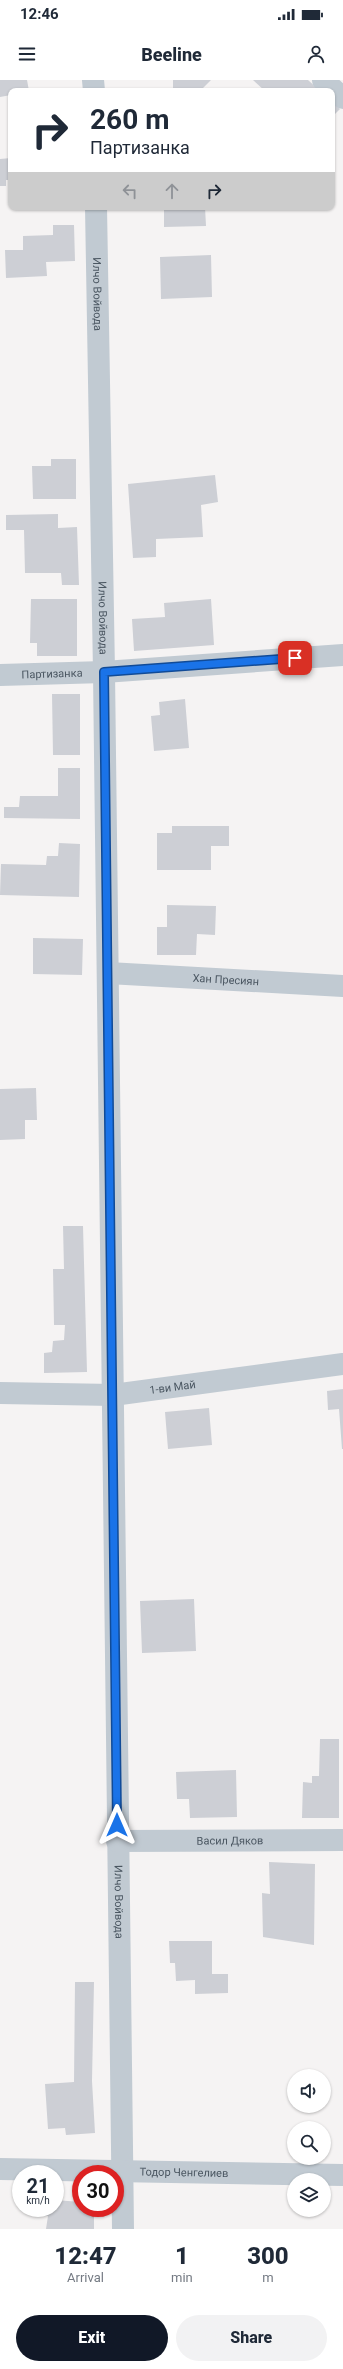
<!DOCTYPE html>
<meta charset="utf-8">
<style>
body{margin:0;font-family:Roboto,sans-serif;background:#f2f2f3;color:#1f2937;height:100vh;display:flex;flex-direction:column;font-size:15px;white-space:nowrap}
*{box-sizing:border-box;margin:0}
p{font-size:13px;color:#747a83}
.icon{flex:none;width:22px;height:22px;fill:none;stroke:currentColor;stroke-width:2;stroke-linecap:round;stroke-linejoin:round}
.map{position:relative;height:2149px;overflow:hidden}
.details{display:flex;flex-direction:column;background:#fff;flex:1}
.details>*{flex:none}
.guide{position:absolute;left:8px;top:8px;width:327px;height:122px;border-radius:8px;box-shadow:0 1px 3px #0004;background:#fff;color:#1f2937;overflow:hidden}
.buttons{position:absolute;left:287px;top:1989px;display:grid;gap:8px}
.buttons a{display:grid;place-items:center;width:44px;height:44px;border-radius:50%;background:#fff;box-shadow:0 1px 3px #0004;font-size:20px}
.speed{position:absolute;left:12px;top:2085px;display:flex;gap:8px;font-size:20px;font-weight:700;text-align:center}
.speed>*{display:grid;place-content:center;width:52px;height:52px;border-radius:50%;background:#fff;box-shadow:0 1px 3px #0004;line-height:1}
.speed small{font-size:10px;font-weight:400}
.speed .limit{border:6px solid #d22;background:#fff;color:#111}
.pin{position:absolute;display:grid;place-items:center;width:34px;height:34px;color:#fff;margin:-17px;border-radius:8px;box-shadow:0 2px 6px #0006}
.me{position:absolute;width:44px;margin:-22px;rotate:0deg;stroke-linejoin:round;filter:drop-shadow(0 0 3px #0008)}
.turn{display:flex;align-items:center;gap:14px;height:84px;padding:0 16px;font-size:18px}
.turn .icon{width:52px;height:52px;stroke-width:2.5}
.turn b{display:block;font-size:28px;line-height:34px}
.lanes{display:flex;align-items:center;height:38px;padding:0 16px;background:#0003;justify-content:center;gap:20px;direction:ltr}
.lanes .off{opacity:.35}
.eta{display:flex;justify-content:space-evenly;align-items:center;height:68px;text-align:center}
.eta b{font-size:24px;font-weight:800;line-height:28px}
.cta{display:flex;gap:8px;margin-top:auto;padding:8px 16px}
.cta a{flex:1;height:46px;border-radius:24px;background:#111827;color:#fff;font-size:16px;font-weight:800;line-height:46px;text-align:center}
.cta a+a{background:#f2f2f3;color:#1f2937}
.status{display:flex;justify-content:space-between;align-items:center;height:28px;padding:0 20px;background:#fff;direction:ltr}
.status svg{height:11px;fill:currentColor}
header{display:flex;justify-content:space-between;align-items:center;height:52px;padding:0 16px;background:#fff;font-size:18px;font-weight:800}
.map>svg:first-child{display:block}
.building{fill:#cdcfd5}
.lines{fill:none;stroke-linecap:round;stroke-linejoin:round}
.street{stroke:#c1cad2;stroke-width:22}
.route-casing{stroke:#114b97;stroke-width:10}
.route{stroke:#1a73e8;stroke-width:7}
.labels{text-anchor:middle;dominant-baseline:central;stroke-width:3;stroke-linejoin:round;paint-order:stroke}
.street-label{font-size:11px;fill:#4a5661;stroke:#fff}
</style>
<div class="status"><b>12:46</b><svg viewBox="0 0 49 12"><path d="M0 12V9h3v3zM5 12V6h3v6zM10 12V3h3v9zM15 12V0h3v12zM26 1h20v11H26zM47 4h2v5h-2z"/></svg></div>
<header><svg class="icon" aria-label="menu" viewBox="0 0 24 24"><path d="M4 6h16M4 12h16M4 18h16"/></svg>Beeline<svg class="icon" aria-label="person" viewBox="0 0 24 24"><circle cx="12" cy="8" r="4"/><path d="M4 21q1-7 8-7t8 7"/></svg></header>
<div class="map">
<svg width="343" height="2149" viewBox="0 0 343 2149">
<rect width="100%" height="100%" fill="#f5f3f3"/>
<path class="building" d="M 0,0 L 27,0 L 29,11 L 11,11 L 11,15 L 0,17 Z
M 173,0 L 211,0 L 200,11 L 173,11 Z
M 253,0 L 308,0 L 320,11 L 265,11 Z
M 332,22 L 340,29 L 332,37 Z
M 11,78 L 11,100 L 6,100 L 6,106 L 0,106 L 0,79 Z
M 164,127 L 205,127 L 206,146 L 164,147 Z
M 53,145 L 74,145 L 75,181 L 46,182 L 47,196 L 6,198 L 5,170 L 23,170 L 23,156 L 53,155 Z
M 211,175 L 212,217 L 161,219 L 160,177 Z
M 51,379 L 76,379 L 76,419 L 33,419 L 32,386 L 51,386 Z
M 215,395 L 218,422 L 201,425 L 203,457 L 156,459 L 156,477 L 133,478 L 128,404 Z
M 58,434 L 58,448 L 77,447 L 79,505 L 62,505 L 61,493 L 25,493 L 24,450 L 6,450 L 6,435 Z
M 31,519 L 77,519 L 77,576 L 37,576 L 37,563 L 30,563 Z
M 211,519 L 214,565 L 134,571 L 132,539 L 165,537 L 164,523 Z
M 52,614 L 80,614 L 80,675 L 53,675 Z
M 185,619 L 189,668 L 154,671 L 151,636 L 160,635 L 159,622 Z
M 58,688 L 80,688 L 80,739 L 4,738 L 4,727 L 19,727 L 20,716 L 58,716 Z
M 172,746 L 229,746 L 229,766 L 211,766 L 211,790 L 157,790 L 157,753 L 172,753 Z
M 59,763 L 80,764 L 79,817 L 0,815 L 1,784 L 46,785 L 47,776 L 58,776 Z
M 167,825 L 216,826 L 215,855 L 197,854 L 196,875 L 157,875 L 157,847 L 167,847 Z
M 33,858 L 83,859 L 82,895 L 33,894 Z
M 36,1008 L 37,1040 L 25,1040 L 25,1059 L 0,1060 L 0,1009 Z
M 63,1146 L 83,1146 L 87,1292 L 44,1293 L 44,1273 L 52,1272 L 53,1261 L 64,1260 L 65,1245 L 54,1245 L 53,1189 L 64,1189 Z
M 343,1309 L 343,1369 L 342,1369 L 339,1329 L 328,1330 L 327,1311 Z
M 209,1328 L 212,1365 L 168,1369 L 165,1332 Z
M 194,1519 L 196,1571 L 142,1573 L 140,1521 Z
M 320,1659 L 339,1659 L 339,1738 L 302,1738 L 303,1702 L 312,1703 L 312,1696 L 319,1696 Z
M 236,1690 L 237,1737 L 190,1738 L 189,1719 L 177,1719 L 176,1692 Z
M 269,1782 L 315,1784 L 314,1865 L 263,1857 L 262,1813 L 270,1814 Z
M 169,1861 L 212,1861 L 212,1894 L 228,1894 L 228,1913 L 195,1914 L 195,1900 L 176,1901 L 175,1883 L 170,1883 Z
M 75,1902 L 94,1902 L 92,2001 L 95,2053 L 66,2055 L 65,2048 L 48,2049 L 45,2004 L 74,2002 Z
M 55,2120 L 81,2122 L 81,2128 L 94,2128 L 94,2149 L 46,2149 L 48,2136 L 37,2134 L 37,2128 L 55,2128 Z"/>
<g class="lines">
<g class="street">
<path d="M 93,0 L 94,11"/>
<path d="M 323,0 L 343,18"/>
<path id="s1" d="M 96,127 L 104,592 L 123,2149"/>
<path id="s2" d="M 0,595 L 104,592 L 343,575"/>
<path id="s3" d="M 108,893 L 343,906"/>
<path id="s4" d="M 0,1313 L 113,1315 L 343,1284"/>
<path id="s5" d="M 117,1761 L 343,1760"/>
<path id="s6" d="M 0,2089 L 343,2095"/>
</g>
</g>
<g class="lines">
<g class="route-casing">
<path id="route" d="M 117,1745 L 104,592 L 295,578"/>
</g>
<use href="#route" class="route"/>
</g>
<g class="labels">
<g class="street-label">
<text stroke="none"><textPath href="#s1" startOffset="87">Илчо Войвода</textPath></text>
<text stroke="none"><textPath href="#s1" startOffset="411">Илчо Войвода</textPath></text>
<text stroke="none"><textPath href="#s2" startOffset="52">Партизанка</textPath></text>
<text stroke="none"><textPath href="#s3" startOffset="118">Хан Пресиян</textPath></text>
<text stroke="none"><textPath href="#s4" startOffset="173">1-ви Май</textPath></text>
<text stroke="none"><textPath href="#s5" startOffset="113">Васил Дяков</textPath></text>
<text stroke="none"><textPath href="#s1" startOffset="1695">Илчо Войвода</textPath></text>
<text stroke="none"><textPath href="#s6" startOffset="184">Тодор Ченгелиев</textPath></text>
</g>
</g>
</svg>
<div class="buttons">
<a><svg class="icon" aria-label="sound" viewBox="0 0 24 24"><path d="M4 9h4l5-4v14l-5-4H4zM17 9q2 3 0 6"/></svg></a>
<a><svg class="icon" aria-label="search" viewBox="0 0 24 24"><circle cx="10" cy="10" r="6"/><path d="M15 15l6 6"/></svg></a>
<a><svg class="icon" aria-label="layers" viewBox="0 0 24 24"><path d="M12 4l9 5-9 5-9-5zM3 14l9 5 9-5"/></svg></a>
</div>
<div class="speed"><div>21<small>km/h</small></div><div class="limit">30</div></div>
<div class="pin" style="left:295px;top:578px;background:#d93025"><svg class="icon" aria-label="arrive" viewBox="0 0 24 24"><path d="M6 21V4h12l-3 4 3 4H6"/></svg></div>
<svg class="me" style="left:117px;top:1745px" viewBox="-20 -20 40 40"><path d="M0-17L14 15 0 8-14 15z" fill="#1a73e8" stroke="#fff" stroke-width="4"/></svg>
<div class="guide">
<div class="turn"><svg class="icon" aria-label="right" viewBox="0 0 24 24"><path d="M7 20v-9h11M14 6l5 5-5 5"/></svg><div><b>260 m</b>Партизанка</div></div>
<div class="lanes"><svg class="icon off" aria-label="left" viewBox="0 0 24 24"><path d="M17 20v-9H6M10 6l-5 5 5 5"/></svg><svg class="icon off" aria-label="ahead" viewBox="0 0 24 24"><path d="M12 20V5M6 11l6-6 6 6"/></svg><svg class="icon" aria-label="right" viewBox="0 0 24 24"><path d="M7 20v-9h11M14 6l5 5-5 5"/></svg></div>
</div>
</div>
<section class="details">
<div class="eta">
<div><b>12:47</b><p>Arrival</p></div>
<div><b>1</b><p>min</p></div>
<div><b>300</b><p>m</p></div>
</div>
<div class="cta"><a>Exit</a><a>Share</a></div>
</section>
